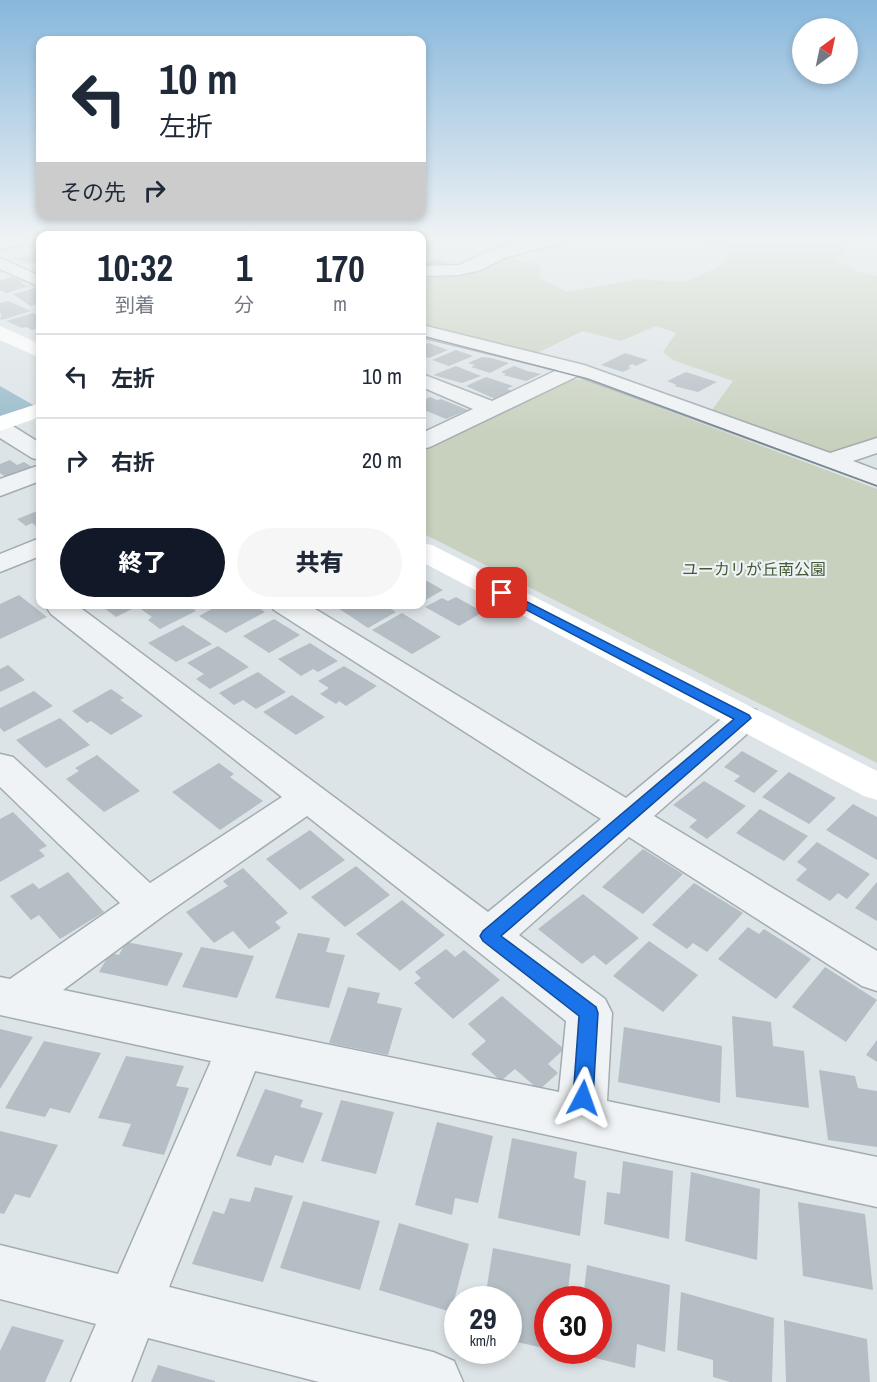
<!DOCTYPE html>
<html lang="ja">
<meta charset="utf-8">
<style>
body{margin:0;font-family:"Archivo Narrow","Noto Sans JP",sans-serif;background:#f6f6f7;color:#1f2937;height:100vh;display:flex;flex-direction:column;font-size:22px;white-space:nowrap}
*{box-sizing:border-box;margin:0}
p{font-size:20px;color:#747a83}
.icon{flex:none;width:33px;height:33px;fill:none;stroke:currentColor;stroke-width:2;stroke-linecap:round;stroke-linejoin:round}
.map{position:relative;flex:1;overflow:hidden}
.sheet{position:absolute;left:36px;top:231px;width:390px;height:378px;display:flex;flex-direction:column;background:#fff;border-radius:12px;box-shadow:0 3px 9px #0003}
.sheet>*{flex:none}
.guide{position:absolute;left:36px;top:36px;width:390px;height:183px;border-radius:12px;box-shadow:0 3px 9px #0003;background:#fff;color:#1f2937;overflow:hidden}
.needle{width:39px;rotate:33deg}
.tools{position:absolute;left:792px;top:18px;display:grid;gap:12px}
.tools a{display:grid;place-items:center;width:66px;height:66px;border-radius:50%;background:#fff;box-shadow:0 3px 9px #0003;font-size:30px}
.speed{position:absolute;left:444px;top:1286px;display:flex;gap:12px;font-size:30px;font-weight:700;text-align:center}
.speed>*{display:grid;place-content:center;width:78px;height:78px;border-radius:50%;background:#fff;box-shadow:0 3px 9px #0003;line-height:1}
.speed small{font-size:15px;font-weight:400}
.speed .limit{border:9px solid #d22;background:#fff;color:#111}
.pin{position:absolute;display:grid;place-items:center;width:51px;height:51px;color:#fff;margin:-26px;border-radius:12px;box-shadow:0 3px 9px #0006}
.me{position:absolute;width:66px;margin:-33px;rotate:4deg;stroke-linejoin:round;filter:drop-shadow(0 0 4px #0008)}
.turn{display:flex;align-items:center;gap:21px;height:126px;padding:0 24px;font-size:27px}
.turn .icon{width:78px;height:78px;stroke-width:2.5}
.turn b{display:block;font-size:42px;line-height:51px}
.then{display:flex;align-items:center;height:57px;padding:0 24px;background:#0003;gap:12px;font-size:22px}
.eta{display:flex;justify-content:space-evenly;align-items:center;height:102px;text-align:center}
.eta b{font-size:36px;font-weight:800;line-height:42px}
.primary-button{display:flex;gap:12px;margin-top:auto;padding:12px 24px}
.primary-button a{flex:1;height:69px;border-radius:36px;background:#111827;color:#fff;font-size:24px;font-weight:800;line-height:69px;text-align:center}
.primary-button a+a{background:#f6f6f7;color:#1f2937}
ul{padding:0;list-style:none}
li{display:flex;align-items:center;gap:18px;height:84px;padding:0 24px;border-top:2px solid #e0e1e3}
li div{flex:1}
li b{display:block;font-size:22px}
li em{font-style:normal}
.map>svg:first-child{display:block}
.green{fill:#c8d1be}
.water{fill:#96bbc9}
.building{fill:#b4bec4}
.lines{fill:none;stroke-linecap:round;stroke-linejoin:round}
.street-casing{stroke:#a2acb1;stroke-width:3}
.street{fill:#f0f3f5;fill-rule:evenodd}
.secondary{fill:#fff;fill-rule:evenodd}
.tram{stroke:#768791;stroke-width:1.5}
.route{fill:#1a73e8;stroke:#114b97;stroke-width:1.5}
.labels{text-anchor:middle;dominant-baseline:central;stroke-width:4.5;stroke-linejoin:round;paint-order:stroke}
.park-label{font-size:16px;fill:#445a33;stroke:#ecf2f5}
</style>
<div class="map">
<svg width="877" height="1382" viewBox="0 0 877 1382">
<rect width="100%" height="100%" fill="#dde4e7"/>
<path class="green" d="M 699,240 L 853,240 L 847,245 L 844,254 L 833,258 L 856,271 L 877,276 L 877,439 L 830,453 L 712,410 L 733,381 L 673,360 L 663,352 L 676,333 L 656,326 L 621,341 L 583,331 L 537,353 L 422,325 L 422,273 L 450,273 L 494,260 L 514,259 L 541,265 L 540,278 L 567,292 L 638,279 L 685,282 L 723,265 L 731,249 Z
M 570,379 L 585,380 L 877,489 L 877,763 L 422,533 L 422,448 Z"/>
<path class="water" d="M 0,386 L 35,406 L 0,418 Z"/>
<path class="building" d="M 38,253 L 40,254 L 40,261 L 27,264 L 15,259 Z
M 436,259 L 454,265 L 438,270 L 422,263 Z
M 12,277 L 24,282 L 20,283 L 29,286 L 7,293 L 0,290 L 0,281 Z
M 35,288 L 40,291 L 40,303 L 30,306 L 13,294 Z
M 8,301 L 31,311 L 2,320 L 0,319 L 2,314 L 0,313 L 0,303 Z
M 33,313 L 40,317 L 40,327 L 32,330 L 26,327 L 22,328 L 6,321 Z
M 429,343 L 448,350 L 429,358 L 422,356 L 422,346 Z
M 456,350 L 473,356 L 449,366 L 432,360 Z
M 625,353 L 648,360 L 636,366 L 632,364 L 628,367 L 631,368 L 623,372 L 601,365 Z
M 482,357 L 491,358 L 509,363 L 490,373 L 471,367 L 475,365 L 468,363 Z
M 456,366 L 481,376 L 462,383 L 433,375 Z
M 514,366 L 527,371 L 541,374 L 526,381 L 503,375 L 506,374 L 501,372 Z
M 686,372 L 717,382 L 698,392 L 674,386 L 677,385 L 667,381 Z
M 486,377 L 513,386 L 507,389 L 513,391 L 495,399 L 466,386 Z
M 430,397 L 437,400 L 441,399 L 468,410 L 446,419 L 422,409 L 422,401 Z
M 10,460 L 17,465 L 24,462 L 37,470 L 10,480 L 0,473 L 0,464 Z
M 40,510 L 40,529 L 32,523 L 26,526 L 17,519 Z
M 422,581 L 427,581 L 443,590 L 422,602 Z
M 19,595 L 47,617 L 0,639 L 0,604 Z
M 456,597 L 483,612 L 459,626 L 425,607 L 442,598 L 448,601 Z
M 99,604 L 142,604 L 116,617 Z
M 151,604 L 187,604 L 196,611 L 160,629 L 148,620 L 152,617 L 141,609 Z
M 221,604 L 253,604 L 265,612 L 226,633 L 199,616 Z
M 345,604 L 383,604 L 396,612 L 368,628 L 338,608 Z
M 402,613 L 441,637 L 412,654 L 372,630 Z
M 274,619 L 300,635 L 269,653 L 243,636 Z
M 183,625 L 212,644 L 176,662 L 148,643 Z
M 310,643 L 338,661 L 318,672 L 313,669 L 301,676 L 278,659 Z
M 218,646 L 249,667 L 210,689 L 196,679 L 204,674 L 187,663 Z
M 8,665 L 25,680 L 0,692 L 0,669 Z
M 344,666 L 377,686 L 346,706 L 339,701 L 336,704 L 320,694 L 329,688 L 318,681 Z
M 258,672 L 286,692 L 256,709 L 243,700 L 234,705 L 219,693 Z
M 111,689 L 124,698 L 120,700 L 143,716 L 111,735 L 91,721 L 87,723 L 72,711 Z
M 34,691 L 53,706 L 4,732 L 0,728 L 0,708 Z
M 292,695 L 325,717 L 296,735 L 263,712 Z
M 60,718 L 90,745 L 46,768 L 16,740 Z
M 742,751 L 778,771 L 754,793 L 734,781 L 740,776 L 724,767 Z
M 97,755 L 140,791 L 104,812 L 66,779 L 79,771 L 75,768 Z
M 219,763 L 234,774 L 230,777 L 263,801 L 220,830 L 172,792 Z
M 789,772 L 836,798 L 809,824 L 762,797 Z
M 704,781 L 746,806 L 707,839 L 689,827 L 697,820 L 673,805 Z
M 853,804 L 877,817 L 877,860 L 826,830 Z
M 760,809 L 808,836 L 784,861 L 736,833 Z
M 13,812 L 47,846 L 39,850 L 45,856 L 0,882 L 0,819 Z
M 310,830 L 345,860 L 300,890 L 266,859 Z
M 817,842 L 870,874 L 847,899 L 838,893 L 830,901 L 796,880 L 807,869 L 797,862 Z
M 643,849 L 683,874 L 643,914 L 602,887 Z
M 356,866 L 390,895 L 345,927 L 311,897 Z
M 243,868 L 288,913 L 275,922 L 281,928 L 249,949 L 233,931 L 214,943 L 186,912 L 228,886 L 223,881 Z
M 68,872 L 104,912 L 60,939 L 39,915 L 31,920 L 10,896 L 33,883 L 39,889 Z
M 877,882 L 877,921 L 855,908 Z
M 694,883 L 743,913 L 707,952 L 693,943 L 687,949 L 652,925 Z
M 583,894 L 639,938 L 606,965 L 594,955 L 582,964 L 538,929 Z
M 402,900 L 445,935 L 400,971 L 356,934 Z
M 748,927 L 759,934 L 764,929 L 811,959 L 776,999 L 718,959 Z
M 298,933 L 330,938 L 326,952 L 345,955 L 329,1008 L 275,998 Z
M 649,941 L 698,975 L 663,1012 L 613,976 Z
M 126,942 L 183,953 L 167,986 L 99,972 L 110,953 L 119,955 Z
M 201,947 L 254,956 L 237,998 L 182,987 Z
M 446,949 L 455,957 L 464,950 L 500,980 L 453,1019 L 414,983 L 421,978 L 415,972 Z
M 825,967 L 877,1000 L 846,1042 L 792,1007 Z
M 348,987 L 380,993 L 377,1003 L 402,1008 L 388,1055 L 329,1043 Z
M 502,996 L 564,1049 L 548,1064 L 558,1073 L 539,1090 L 515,1069 L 501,1081 L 471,1054 L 486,1041 L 468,1024 Z
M 732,1016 L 771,1022 L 773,1046 L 804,1051 L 809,1108 L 736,1097 Z
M 624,1027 L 722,1046 L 720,1103 L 618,1082 Z
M 0,1029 L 33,1037 L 0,1089 Z
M 877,1040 L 877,1062 L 866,1055 Z
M 44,1041 L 101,1053 L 70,1113 L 50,1108 L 45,1117 L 5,1108 Z
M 126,1056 L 184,1066 L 176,1086 L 189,1088 L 164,1155 L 122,1146 L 131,1124 L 98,1118 Z
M 819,1070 L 855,1076 L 858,1088 L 877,1091 L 877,1147 L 828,1140 Z
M 265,1089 L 303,1100 L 300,1107 L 323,1113 L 303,1163 L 275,1155 L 271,1166 L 236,1156 Z
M 341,1100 L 394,1112 L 376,1174 L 321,1161 Z
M 437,1122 L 493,1136 L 478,1203 L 455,1198 L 452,1215 L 415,1205 Z
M 0,1131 L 58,1145 L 30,1198 L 15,1194 L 4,1214 L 0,1213 Z
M 512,1138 L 577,1152 L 574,1178 L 586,1181 L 580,1236 L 498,1218 Z
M 623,1161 L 673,1171 L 669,1239 L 604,1224 L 607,1192 L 620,1194 Z
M 691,1172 L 760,1189 L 757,1260 L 685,1241 Z
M 255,1187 L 293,1196 L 263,1282 L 192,1264 L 213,1211 L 224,1214 L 230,1198 L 250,1202 Z
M 303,1201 L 380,1221 L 360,1290 L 280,1268 Z
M 798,1202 L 865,1214 L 873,1290 L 803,1276 Z
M 399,1223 L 469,1244 L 451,1312 L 379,1290 Z
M 493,1248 L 571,1264 L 567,1299 L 548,1299 L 548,1349 L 508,1340 L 508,1299 L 485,1299 Z
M 587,1265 L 670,1285 L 665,1352 L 637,1344 L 635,1368 L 576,1353 L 576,1350 L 598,1350 L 598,1299 L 583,1299 Z
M 681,1292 L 774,1318 L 772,1382 L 730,1382 L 713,1377 L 713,1360 L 677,1350 Z
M 784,1320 L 867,1339 L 870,1382 L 786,1382 Z
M 12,1326 L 64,1340 L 45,1382 L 0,1382 L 0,1351 Z
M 158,1365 L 215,1381 L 215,1382 L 151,1382 Z"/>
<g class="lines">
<g class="street-casing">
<path id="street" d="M 0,240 L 25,240 L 23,243 L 0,250 Z
M 533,240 L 562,240 L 560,243 L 504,258 L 481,270 L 459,275 L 422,276 L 422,266 L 459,265 L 492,250 Z
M 0,258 L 40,276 L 40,287 L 0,269 Z
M 422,325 L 584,365 L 830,453 L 877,438 L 877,453 L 853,461 L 877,470 L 877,485 L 578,376 L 430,447 L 422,449 L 422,433 L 473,409 L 422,387 L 422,374 L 492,401 L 557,370 L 422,337 Z
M 0,421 L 8,423 L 40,443 L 40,460 L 32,458 L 0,438 Z
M 40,465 L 40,481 L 0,496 L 0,479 Z
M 40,538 L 40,556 L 0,572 L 0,554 Z
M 49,604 L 86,604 L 82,609 L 488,912 L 601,819 L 274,610 L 270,604 L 307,604 L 626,798 L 732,710 L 744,707 L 756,710 L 761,718 L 756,726 L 654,816 L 877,951 L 877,991 L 862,986 L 629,837 L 519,935 L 605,999 L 612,1013 L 607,1101 L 877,1157 L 877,1207 L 255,1071 L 169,1287 L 433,1352 L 454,1361 L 463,1382 L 319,1382 L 148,1338 L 131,1382 L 71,1382 L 96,1324 L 0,1299 L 0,1245 L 118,1274 L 211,1061 L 0,1015 L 0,977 L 10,979 L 120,903 L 0,787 L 0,754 L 13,757 L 150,883 L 282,797 L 51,614 L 47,608 ZM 307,816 L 566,1021 L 559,1092 L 63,990 L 163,916 Z"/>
</g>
<use href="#street" class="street"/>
<path class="secondary" d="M 0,326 L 40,344 L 40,358 L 0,340 Z
M 40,403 L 40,417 L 0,431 L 0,416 Z
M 422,543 L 432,545 L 877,771 L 877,800 L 864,796 L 422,562 Z"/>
<path class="tram" d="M 422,336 L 588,379 L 877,486"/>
</g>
<linearGradient id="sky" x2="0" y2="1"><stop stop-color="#87b7dc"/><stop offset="0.55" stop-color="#f0f3f4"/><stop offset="1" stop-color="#f0f3f4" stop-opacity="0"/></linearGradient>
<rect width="877" height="434" fill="url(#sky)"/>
<path class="route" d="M 502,589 L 749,715 L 751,718 L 501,936 L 596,1007 L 598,1013 L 593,1098 L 590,1105 L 583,1107 L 576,1105 L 573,1098 L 579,1016 L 483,941 L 480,936 L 483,931 L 734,719 L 498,595 L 498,590 Z"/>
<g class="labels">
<g class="park-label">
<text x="754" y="569">ユーカリが丘南公園</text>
</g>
</g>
</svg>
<div class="tools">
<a><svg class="needle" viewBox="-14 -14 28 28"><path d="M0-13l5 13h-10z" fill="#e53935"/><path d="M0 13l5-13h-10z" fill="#747a83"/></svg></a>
</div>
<div class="speed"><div>29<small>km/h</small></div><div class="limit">30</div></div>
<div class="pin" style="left:502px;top:593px;background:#d93025"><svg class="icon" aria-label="arrive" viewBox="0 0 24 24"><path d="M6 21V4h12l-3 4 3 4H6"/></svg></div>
<svg class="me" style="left:583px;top:1098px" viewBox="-20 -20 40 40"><path d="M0-17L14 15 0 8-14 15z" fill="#1a73e8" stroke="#fff" stroke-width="4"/></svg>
<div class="guide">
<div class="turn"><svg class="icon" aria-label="left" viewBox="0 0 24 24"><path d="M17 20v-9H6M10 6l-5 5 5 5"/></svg><div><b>10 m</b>左折</div></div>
<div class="then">その先<svg class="icon" aria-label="right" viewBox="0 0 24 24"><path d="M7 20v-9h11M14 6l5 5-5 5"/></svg></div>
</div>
<section class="sheet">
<div class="eta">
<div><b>10:32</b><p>到着</p></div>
<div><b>1</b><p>分</p></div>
<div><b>170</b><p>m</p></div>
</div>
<ul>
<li><svg class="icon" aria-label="left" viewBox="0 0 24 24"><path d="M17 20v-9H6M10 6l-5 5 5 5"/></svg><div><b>左折</b></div><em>10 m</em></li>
<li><svg class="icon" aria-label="right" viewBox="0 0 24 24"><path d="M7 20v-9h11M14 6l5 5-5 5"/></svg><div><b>右折</b></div><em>20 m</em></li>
</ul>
<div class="primary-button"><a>終了</a><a>共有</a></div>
</section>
</div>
